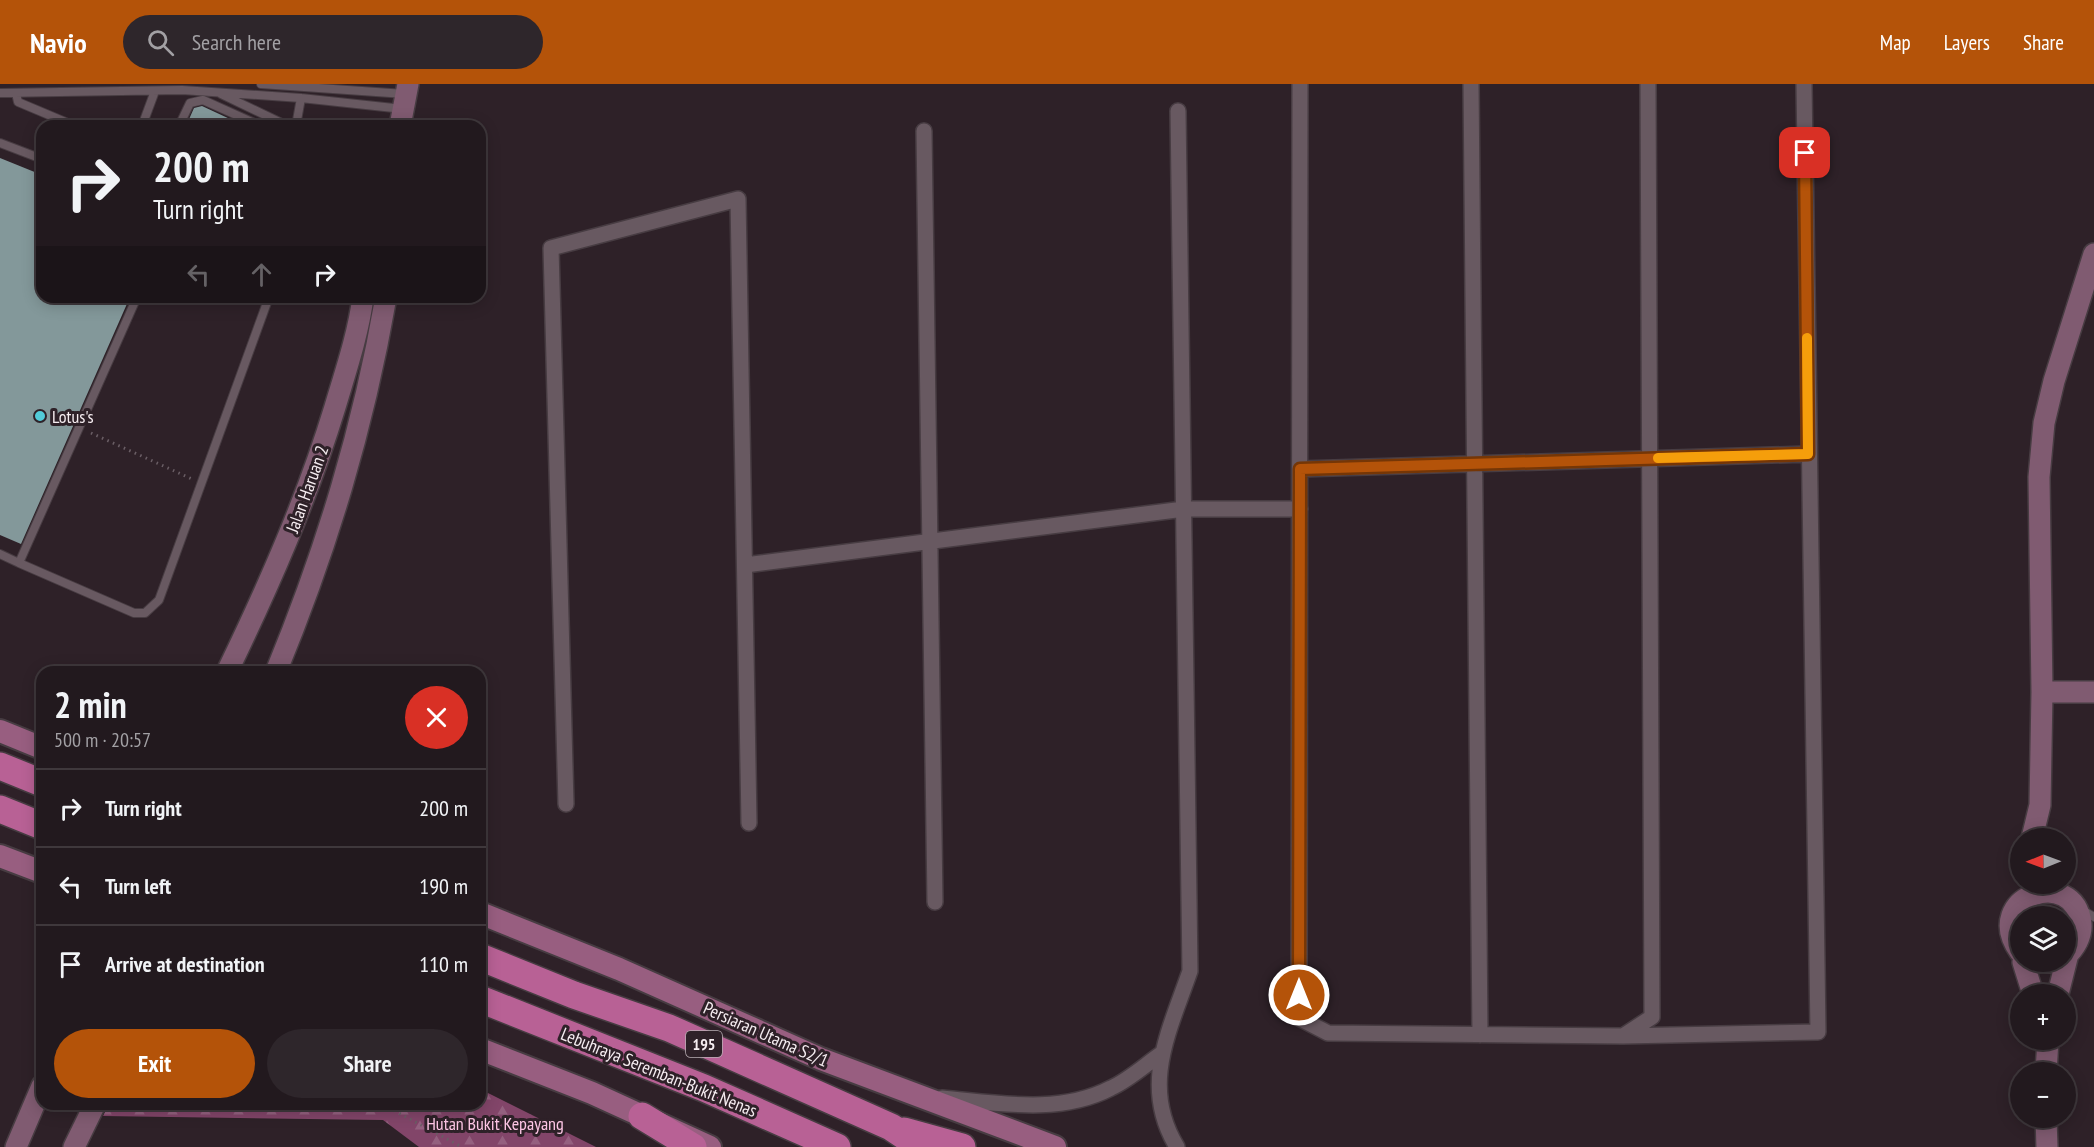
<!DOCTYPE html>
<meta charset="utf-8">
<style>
body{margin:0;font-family:"PT Sans Narrow",sans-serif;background:#2e262b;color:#f1f3f6;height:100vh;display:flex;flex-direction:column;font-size:22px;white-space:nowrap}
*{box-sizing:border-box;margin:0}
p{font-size:20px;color:#a2a0a4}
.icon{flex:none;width:33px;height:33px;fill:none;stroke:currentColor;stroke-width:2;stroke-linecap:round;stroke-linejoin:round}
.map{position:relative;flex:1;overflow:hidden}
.panel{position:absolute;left:36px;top:582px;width:450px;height:444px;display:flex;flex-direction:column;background:#22191e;border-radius:18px;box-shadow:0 3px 15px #0003,0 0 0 2px #3f383c}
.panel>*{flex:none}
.guide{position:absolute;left:36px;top:36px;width:450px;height:183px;border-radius:18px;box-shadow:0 3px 15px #0003,0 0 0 2px #3f383c;background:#22191e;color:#f1f3f6;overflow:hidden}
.needle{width:39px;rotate:269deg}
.controls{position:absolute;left:2010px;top:744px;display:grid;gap:12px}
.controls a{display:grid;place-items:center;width:66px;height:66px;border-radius:50%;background:#22191e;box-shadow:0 3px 15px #0003,0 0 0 2px #3f383c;font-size:30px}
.pin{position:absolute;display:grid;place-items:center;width:51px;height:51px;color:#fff;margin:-26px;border-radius:12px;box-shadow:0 3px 9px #0006}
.me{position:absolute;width:66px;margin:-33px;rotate:0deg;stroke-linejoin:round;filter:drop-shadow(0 0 4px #0008)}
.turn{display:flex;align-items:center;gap:21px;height:126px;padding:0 18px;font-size:27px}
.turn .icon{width:78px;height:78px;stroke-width:2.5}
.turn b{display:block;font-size:42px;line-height:51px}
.lanes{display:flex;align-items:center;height:57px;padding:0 18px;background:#0003;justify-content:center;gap:30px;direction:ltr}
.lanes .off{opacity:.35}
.round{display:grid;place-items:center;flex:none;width:63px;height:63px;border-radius:32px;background:#2e262b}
.headline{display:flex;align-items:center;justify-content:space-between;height:102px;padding:0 18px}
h1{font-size:36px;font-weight:700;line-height:45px}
.action{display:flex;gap:12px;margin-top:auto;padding:12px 18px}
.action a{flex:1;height:69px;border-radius:36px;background:#b45309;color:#fff;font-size:24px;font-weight:700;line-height:69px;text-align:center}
.action a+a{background:#2e262b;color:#f1f3f6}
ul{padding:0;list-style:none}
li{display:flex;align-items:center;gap:18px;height:78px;padding:0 18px;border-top:2px solid #3f383c}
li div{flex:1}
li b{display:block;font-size:22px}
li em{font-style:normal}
header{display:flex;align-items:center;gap:36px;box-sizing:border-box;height:84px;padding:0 30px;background:#b45309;color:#fff}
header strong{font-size:28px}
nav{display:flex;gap:33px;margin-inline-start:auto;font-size:21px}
.search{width:420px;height:54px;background:#2e262b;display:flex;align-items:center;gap:15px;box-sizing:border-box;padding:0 21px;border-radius:33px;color:#a2a0a4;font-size:22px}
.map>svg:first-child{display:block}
.forest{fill:url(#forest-firs)}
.building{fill:#83989a}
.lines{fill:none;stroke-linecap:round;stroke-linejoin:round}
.lane-casing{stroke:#473c42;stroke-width:10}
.street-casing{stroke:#473c42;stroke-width:18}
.secondary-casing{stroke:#473c42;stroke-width:24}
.primary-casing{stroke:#473c42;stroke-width:26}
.highway-casing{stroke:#473c42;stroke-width:30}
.path{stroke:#6a5e65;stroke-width:3;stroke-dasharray:1.5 4.5;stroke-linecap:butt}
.lane{stroke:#685961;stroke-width:8}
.street{stroke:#685961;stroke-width:15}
.secondary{stroke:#805b71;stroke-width:21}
.primary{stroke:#985e80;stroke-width:22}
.highway{stroke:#b86195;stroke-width:27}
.route-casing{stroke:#753606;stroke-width:15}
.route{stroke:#b45309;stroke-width:10}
.slow{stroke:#f59e0b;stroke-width:10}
.poi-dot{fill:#52cbd8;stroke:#2e2128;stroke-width:2}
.labels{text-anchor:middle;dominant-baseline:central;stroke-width:6;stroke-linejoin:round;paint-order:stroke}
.shield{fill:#2e2128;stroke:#bab0b5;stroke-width:1.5}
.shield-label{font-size:16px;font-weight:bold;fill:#f6edf1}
.poi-label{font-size:18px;fill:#f6edf1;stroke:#2e2128;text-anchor:start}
.street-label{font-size:18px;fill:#f6edf1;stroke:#2e2128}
.park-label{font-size:18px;fill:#fec6e5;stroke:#2e2128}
</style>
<header>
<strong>Navio</strong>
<div class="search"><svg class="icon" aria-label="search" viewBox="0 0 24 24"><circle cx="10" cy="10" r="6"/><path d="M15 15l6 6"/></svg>Search here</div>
<nav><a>Map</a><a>Layers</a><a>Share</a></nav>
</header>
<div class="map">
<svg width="2094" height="1063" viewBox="0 0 2094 1063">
<defs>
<pattern id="forest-firs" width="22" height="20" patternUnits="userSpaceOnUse" patternTransform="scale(1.5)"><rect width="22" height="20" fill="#824569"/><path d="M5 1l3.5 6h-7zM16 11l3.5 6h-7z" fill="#94607f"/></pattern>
</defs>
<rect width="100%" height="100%" fill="#2e2128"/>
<path class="forest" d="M 480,1005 L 596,1063 L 419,1063 L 383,1036 L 103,1032 L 109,1020 L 480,1020 Z"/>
<path class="building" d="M 202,22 L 245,42 L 186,42 L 194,24 Z
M 0,74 L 42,91 L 42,213 L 130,213 L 21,460 L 0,451 Z"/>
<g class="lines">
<g class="lane-casing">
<path id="lane" d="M 261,0 L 405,10
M 0,9 L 182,6 L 301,14 L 403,25
M 16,9 L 18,18 L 75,42
M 221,10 L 288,42
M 142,42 L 155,7
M 179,42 L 190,19 L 203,16 L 261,42
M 296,42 L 301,14
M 0,59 L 42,75
M 137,213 L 19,479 L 134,529 L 145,529 L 159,516 L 269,213
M 0,470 L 19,479
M 2082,826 L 2094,833"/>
</g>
<g class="street-casing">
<path id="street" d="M 1300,0 L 1299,934 L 1328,949 L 1623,952 L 1652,933 L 1648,0
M 1471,0 L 1480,951
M 924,47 L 935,818
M 1300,385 L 1808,370
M 745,481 L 1184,425 L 1300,425
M 566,720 L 551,164 L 738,115 L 749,739
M 1623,952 L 1818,948 L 1804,0
M 942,1014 C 998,1019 1059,1031 1111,1004 C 1129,996 1145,981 1161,970
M 1177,1063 C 1140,1002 1169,948 1190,887 L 1178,27"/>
</g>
<g class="secondary-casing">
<path id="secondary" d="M 400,42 L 408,0
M 227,588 C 269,501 307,415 335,323 C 346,286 358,251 363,213
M 276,588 C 327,464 363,345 386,213
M 2042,608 L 2094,608
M 2032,754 L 2040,721 L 2042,608 L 2039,393 L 2044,339 L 2054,297 L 2094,170
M 2020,868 C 1980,812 2075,781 2081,840 C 2082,852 2075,864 2066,872
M 2023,878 L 2033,910
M 2039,878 L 2051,878
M 2058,910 L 2068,870
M 2046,988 L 2048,956
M 2046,1034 L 2047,1063
M 16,1063 L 42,1002
M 74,1063 L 95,1020"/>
</g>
<g class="primary-casing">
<path id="primary" d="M 0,647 L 42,664
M 0,772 L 42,788
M 480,829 L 619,885 L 821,975 L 1055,1063
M 480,965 L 592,1009 L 710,1063"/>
</g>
<g class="highway-casing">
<path id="highway" d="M 0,682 L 42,699
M 0,725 L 42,742
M 480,873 L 574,911 L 669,944 L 891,1043 L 921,1063
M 480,915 L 704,1004 L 837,1063
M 642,1032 L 693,1063
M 904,1047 L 962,1063"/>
</g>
<path class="path" d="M 91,349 L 192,395
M 371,1020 L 395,1027 L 462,1063"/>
<use href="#lane" class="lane"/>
<use href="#street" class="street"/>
<use href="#secondary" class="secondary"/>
<use href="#primary" class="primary"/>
<use href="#highway" class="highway"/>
</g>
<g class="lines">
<g class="route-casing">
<path id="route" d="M 1299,911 L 1300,385 L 1808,370 L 1805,69"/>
</g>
<use href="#route" class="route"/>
<path class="slow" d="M 1658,374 L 1808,370 L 1807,254"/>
</g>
<circle class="poi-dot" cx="40" cy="332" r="6"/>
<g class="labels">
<rect class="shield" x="686" y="947" width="36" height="26" rx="4.5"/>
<g class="shield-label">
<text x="704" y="960">195</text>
</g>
<g class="poi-label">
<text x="52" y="332">Lotus's</text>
</g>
<g class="street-label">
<text transform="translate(307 405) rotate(-70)">Jalan Haruan 2</text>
<text transform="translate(766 950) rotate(24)">Persiaran Utama S2/1</text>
<text transform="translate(659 988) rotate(22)">Lebuhraya Seremban-Bukit Nenas</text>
</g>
<g class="park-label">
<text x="495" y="1039">Hutan Bukit Kepayang</text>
</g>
</g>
</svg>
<div class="controls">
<a><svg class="needle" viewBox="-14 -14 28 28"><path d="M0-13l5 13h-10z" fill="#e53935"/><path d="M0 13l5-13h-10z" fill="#a2a0a4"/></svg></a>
<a><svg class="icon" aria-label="layers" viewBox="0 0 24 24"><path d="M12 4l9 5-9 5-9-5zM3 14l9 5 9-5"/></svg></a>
<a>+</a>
<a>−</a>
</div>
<div class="pin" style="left:1805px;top:69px;background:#d93025"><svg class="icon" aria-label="arrive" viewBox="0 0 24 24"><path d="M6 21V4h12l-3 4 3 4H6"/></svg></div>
<svg class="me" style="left:1299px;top:911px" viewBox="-20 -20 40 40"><circle r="17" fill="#b45309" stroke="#fff" stroke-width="3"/><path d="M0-11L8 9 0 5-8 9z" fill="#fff"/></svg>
<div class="guide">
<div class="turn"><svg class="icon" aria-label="right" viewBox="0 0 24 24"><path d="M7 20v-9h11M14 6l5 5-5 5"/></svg><div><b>200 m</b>Turn right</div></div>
<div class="lanes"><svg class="icon off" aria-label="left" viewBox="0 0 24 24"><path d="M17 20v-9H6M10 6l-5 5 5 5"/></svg><svg class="icon off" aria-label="ahead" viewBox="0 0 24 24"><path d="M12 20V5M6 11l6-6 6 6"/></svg><svg class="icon" aria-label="right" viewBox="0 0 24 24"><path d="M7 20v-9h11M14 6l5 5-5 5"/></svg></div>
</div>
<section class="panel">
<div class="headline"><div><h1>2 min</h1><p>500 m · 20:57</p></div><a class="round" style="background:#d93025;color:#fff"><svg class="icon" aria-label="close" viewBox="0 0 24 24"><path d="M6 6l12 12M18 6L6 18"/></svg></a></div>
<ul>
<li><svg class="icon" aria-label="right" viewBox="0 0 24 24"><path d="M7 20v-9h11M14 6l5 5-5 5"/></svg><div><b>Turn right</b></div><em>200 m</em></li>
<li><svg class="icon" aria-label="left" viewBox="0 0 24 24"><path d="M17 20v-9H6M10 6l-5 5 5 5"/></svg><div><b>Turn left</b></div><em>190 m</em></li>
<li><svg class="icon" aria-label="arrive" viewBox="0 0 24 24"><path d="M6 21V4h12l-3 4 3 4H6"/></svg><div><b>Arrive at destination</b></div><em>110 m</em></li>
</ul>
<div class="action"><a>Exit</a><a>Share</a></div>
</section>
</div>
